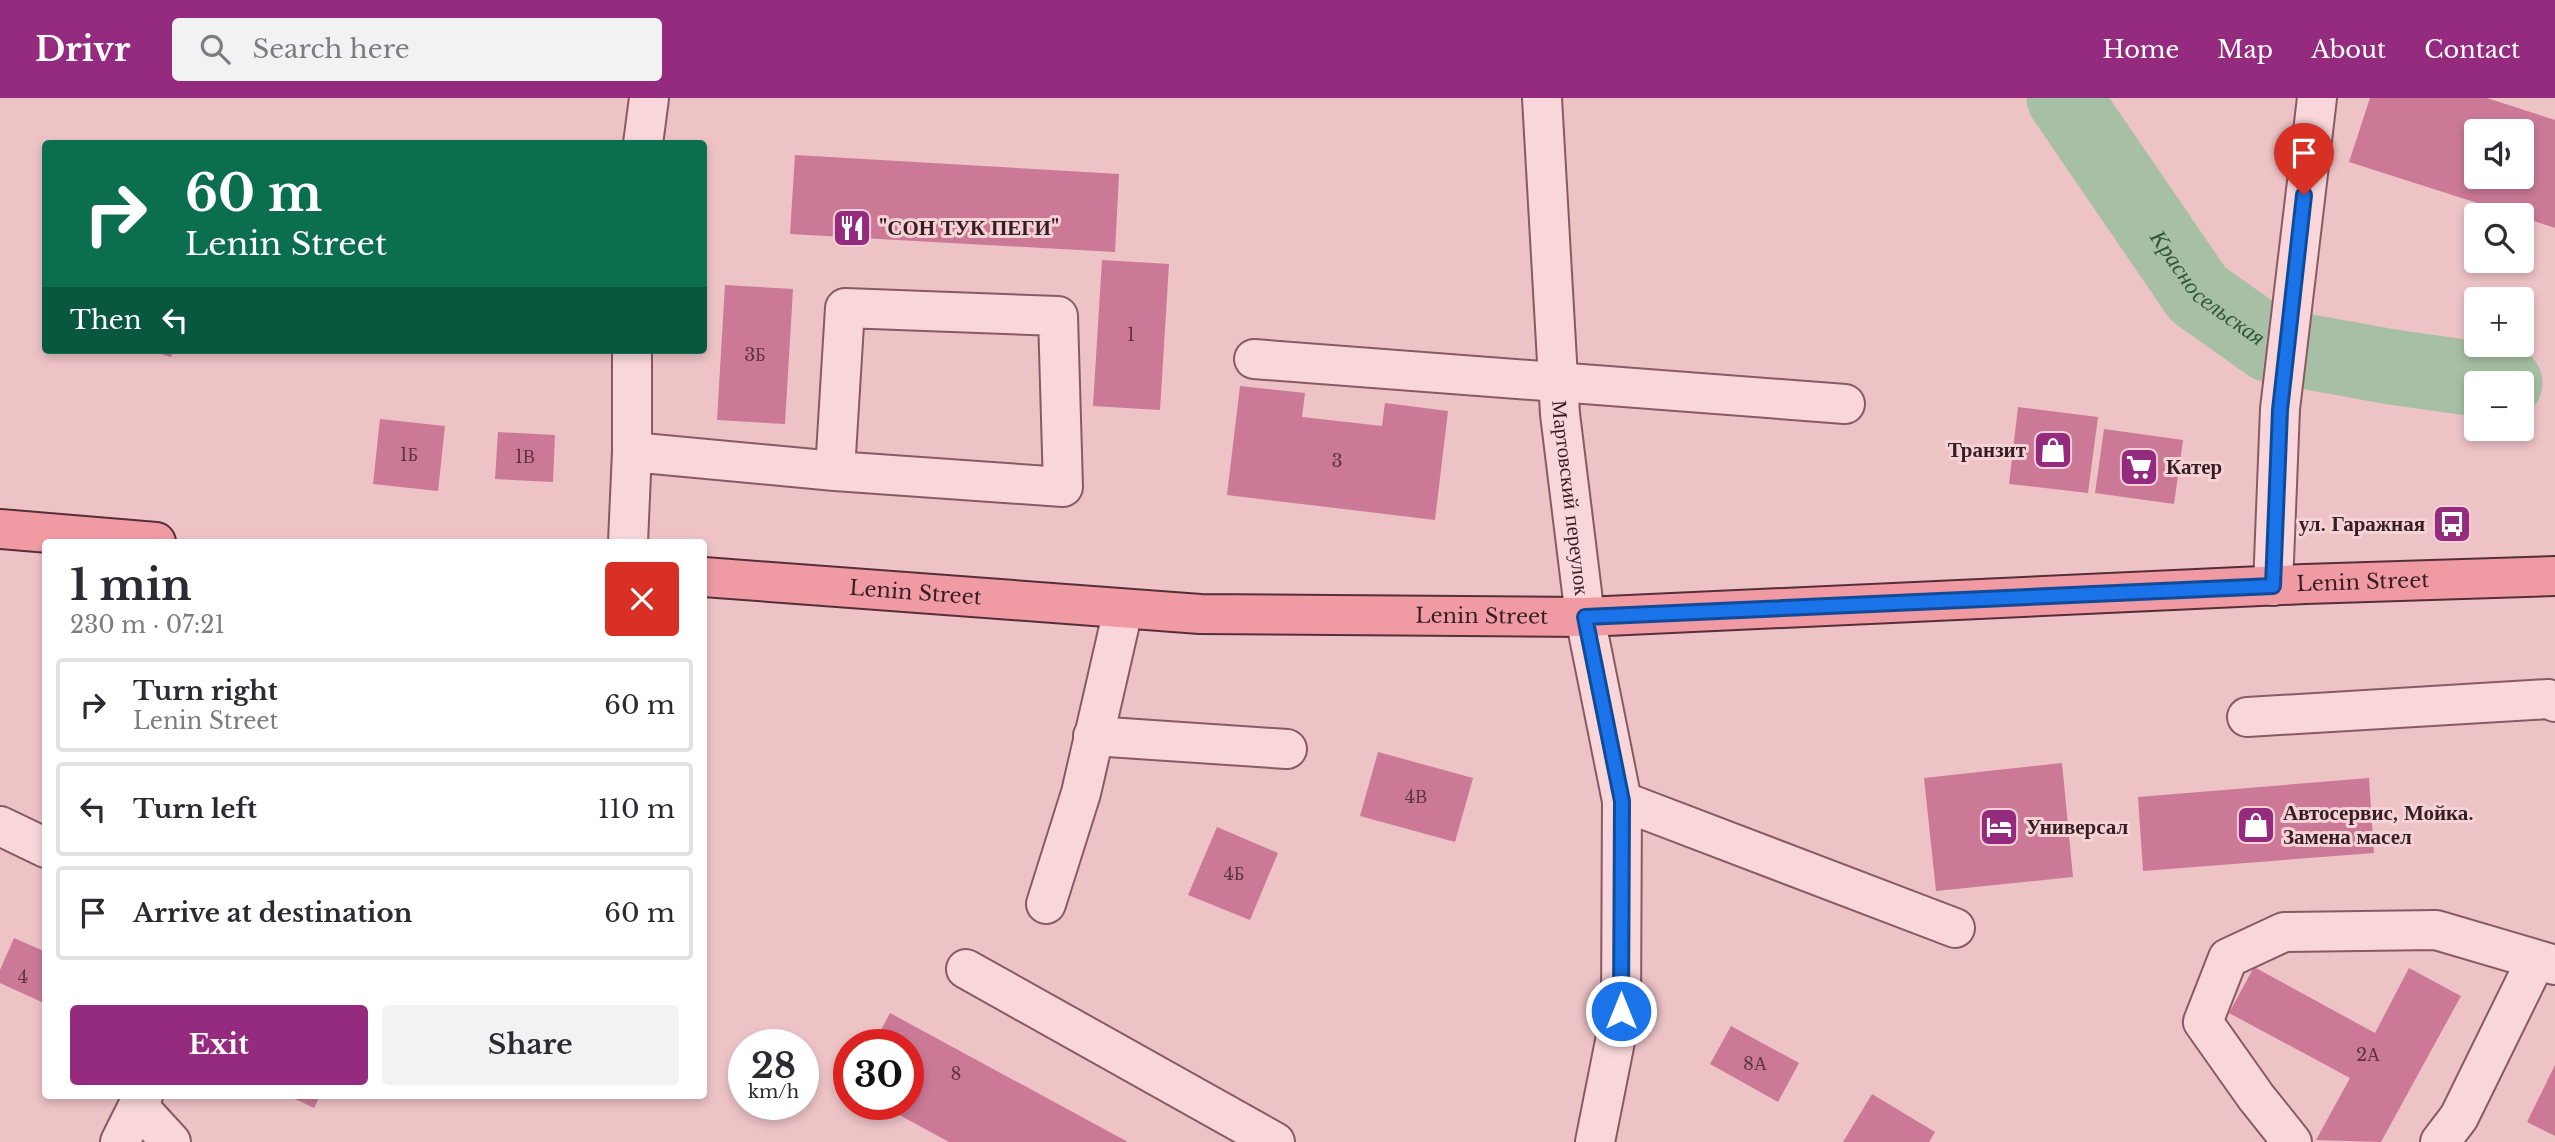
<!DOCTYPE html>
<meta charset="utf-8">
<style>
body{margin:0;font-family:"Libre Baskerville",serif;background:#f2f2f3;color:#2b2b33;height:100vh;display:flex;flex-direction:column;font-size:26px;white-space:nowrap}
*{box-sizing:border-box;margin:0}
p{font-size:23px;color:#7c7c81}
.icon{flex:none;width:38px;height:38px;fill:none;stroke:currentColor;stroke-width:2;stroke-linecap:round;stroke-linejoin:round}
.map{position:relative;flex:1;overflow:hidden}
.panel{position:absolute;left:42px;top:441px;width:665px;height:560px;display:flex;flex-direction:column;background:#fff;border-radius:7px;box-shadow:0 4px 10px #0003}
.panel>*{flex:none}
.hud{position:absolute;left:42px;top:42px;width:665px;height:214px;border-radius:7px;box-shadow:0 4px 10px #0003;background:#0b6e4f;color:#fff;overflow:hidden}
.buttons{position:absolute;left:2464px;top:21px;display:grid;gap:14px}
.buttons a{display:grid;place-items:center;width:70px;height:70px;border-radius:7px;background:#fff;box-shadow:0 4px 10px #0003;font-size:35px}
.speed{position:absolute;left:728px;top:931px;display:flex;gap:14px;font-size:35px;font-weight:700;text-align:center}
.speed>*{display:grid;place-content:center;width:91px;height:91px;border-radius:50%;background:#fff;box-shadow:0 4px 10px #0003;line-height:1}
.speed small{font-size:18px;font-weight:400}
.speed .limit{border:10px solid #d22;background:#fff;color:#111}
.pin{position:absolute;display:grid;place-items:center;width:60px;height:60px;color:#fff;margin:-72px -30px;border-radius:50% 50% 50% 0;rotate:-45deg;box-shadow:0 0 7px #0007}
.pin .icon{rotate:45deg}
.me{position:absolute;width:77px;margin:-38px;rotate:0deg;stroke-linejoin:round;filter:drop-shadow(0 0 5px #0008)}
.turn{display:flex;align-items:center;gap:24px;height:147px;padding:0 28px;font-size:32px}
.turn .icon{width:91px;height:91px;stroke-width:2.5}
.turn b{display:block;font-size:49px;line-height:60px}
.then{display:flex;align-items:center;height:66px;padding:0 28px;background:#0003;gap:14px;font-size:26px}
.round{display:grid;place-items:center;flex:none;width:74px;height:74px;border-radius:7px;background:#f2f2f3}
.head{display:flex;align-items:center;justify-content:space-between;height:119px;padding:0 28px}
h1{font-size:42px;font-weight:700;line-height:52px}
.action{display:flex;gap:14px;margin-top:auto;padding:14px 28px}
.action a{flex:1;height:80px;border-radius:7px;background:#952b7f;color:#fff;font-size:28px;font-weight:700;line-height:80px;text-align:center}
.action a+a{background:#f2f2f3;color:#2b2b33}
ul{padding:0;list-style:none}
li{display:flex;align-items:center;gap:21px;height:94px;margin:0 14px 10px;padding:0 14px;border:4px solid #e1e1e2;border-radius:7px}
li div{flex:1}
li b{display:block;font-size:26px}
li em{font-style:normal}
header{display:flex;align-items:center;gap:42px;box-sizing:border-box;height:98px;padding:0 35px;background:#952b7f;color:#fff}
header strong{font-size:33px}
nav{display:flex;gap:38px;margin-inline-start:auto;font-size:24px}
.search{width:490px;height:63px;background:#f2f2f3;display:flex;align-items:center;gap:18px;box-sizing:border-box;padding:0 24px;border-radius:7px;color:#7c7c81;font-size:26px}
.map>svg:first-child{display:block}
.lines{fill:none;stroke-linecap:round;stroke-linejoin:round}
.river{stroke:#a7c0a5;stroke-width:75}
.building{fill:#cb7997;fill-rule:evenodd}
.minor-casing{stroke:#875a65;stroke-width:42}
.major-casing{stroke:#552e3a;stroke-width:42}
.minor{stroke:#f8d6d9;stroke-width:38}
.major{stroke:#f09ba3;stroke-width:38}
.route-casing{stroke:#114b97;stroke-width:18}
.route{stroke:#1a73e8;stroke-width:12}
.labels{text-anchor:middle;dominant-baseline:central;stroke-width:6;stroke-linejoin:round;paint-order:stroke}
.number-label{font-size:18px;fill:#5c3542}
.poi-label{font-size:21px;font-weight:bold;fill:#371e25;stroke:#f5d2d5;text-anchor:start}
.street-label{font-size:21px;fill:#371e25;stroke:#f5d2d5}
.water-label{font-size:23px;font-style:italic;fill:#2d5734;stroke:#f5d2d5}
</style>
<header>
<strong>Drivr</strong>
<div class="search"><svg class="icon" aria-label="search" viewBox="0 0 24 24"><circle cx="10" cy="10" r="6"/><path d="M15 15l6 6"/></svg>Search here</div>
<nav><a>Home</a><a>Map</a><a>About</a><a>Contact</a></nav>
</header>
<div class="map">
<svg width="2555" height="1044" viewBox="0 0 2555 1044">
<rect width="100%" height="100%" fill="#edc3c6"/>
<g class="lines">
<path class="river" id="s1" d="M 2064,0 L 2198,196 L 2270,247 L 2392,269 L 2505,285"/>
</g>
<path class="building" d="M 2370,0 L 2487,0 L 2555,22 L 2555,130 L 2522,119 L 2522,117 L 2515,117 L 2349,64 ZM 2476,33 L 2522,33 L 2522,79 L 2476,79 Z
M 795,57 L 1119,76 L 1115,154 L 790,136 Z
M 1102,162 L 1169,166 L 1160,312 L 1093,308 Z
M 725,187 L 793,191 L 785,326 L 717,322 Z
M 148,252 L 173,252 L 171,259 Z
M 1240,288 L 1305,295 L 1302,319 L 1382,328 L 1385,305 L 1448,313 L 1435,422 L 1227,397 Z
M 2018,309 L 2098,319 L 2088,395 L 2009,386 Z
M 380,321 L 445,328 L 438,393 L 373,386 Z
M 2104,331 L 2183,342 L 2174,406 L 2095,395 Z
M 498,334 L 555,337 L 553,384 L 495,381 Z
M 1378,654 L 1473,680 L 1455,744 L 1360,718 Z
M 2062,665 L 2073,779 L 1936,793 L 1924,680 Z
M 2369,680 L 2374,755 L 2143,773 L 2138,699 Z
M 1217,729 L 1278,755 L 1250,822 L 1188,797 Z
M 14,840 L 46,854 L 46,906 L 0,885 L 0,872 Z
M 2254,869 L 2375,935 L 2409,870 L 2461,898 L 2381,1044 L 2316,1042 L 2350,980 L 2229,915 Z
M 890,915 L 1128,1044 L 949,1044 L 879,1006 L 908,1006 L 908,947 L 873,947 Z
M 1731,928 L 1799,965 L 1778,1004 L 1710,966 Z
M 2555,967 L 2555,1038 L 2527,1024 Z
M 1872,996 L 1935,1034 L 1929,1044 L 1843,1044 Z
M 289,998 L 320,998 L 314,1010 Z"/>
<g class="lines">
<g class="minor-casing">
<g id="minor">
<path id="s2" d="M 1542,0 L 1560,316 L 1585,519 L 1622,703 L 1621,913 L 1595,1044"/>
<path d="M 643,46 L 649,0"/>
<path d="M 1254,261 L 1845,306"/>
<path d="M 632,354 L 632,252"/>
<path d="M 628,444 L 632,354 L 835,373 L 1063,389 L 1058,218 L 845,210 L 835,373"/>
<path d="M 2273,488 L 2280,311 L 2317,0"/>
<path d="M 2247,619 L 2548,601 L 2555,604"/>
<path d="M 1093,638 L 1287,651"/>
<path d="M 1622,703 L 1955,830"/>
<path d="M 0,728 L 46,750"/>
<path d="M 1046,806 L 1081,695 L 1123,512"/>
<path d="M 966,871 L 1275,1044"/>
<path d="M 138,1008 L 171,1044"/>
<path d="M 120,1044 L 143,998"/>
<path d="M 2292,1044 L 2256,999 L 2203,924 L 2228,860 L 2284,834 L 2436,832 L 2555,867"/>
<path d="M 2440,1044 L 2459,1019 L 2536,862"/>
</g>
</g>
<g class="major-casing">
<g id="major">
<path d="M 0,431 L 156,444"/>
<path id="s3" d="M 704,479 L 1200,516 L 1585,519 L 2305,486 L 2555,478"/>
</g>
</g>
<use href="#minor" class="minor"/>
<use href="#major" class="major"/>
</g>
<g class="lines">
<g class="route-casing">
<path id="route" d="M 1621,913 L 1622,703 L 1585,519 L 2273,488 L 2280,312 L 2304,97"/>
</g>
<use href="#route" class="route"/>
</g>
<defs>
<g id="restaurant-square" transform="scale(2.0125)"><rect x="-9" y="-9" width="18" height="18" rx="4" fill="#952b7f" stroke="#f5d2d5"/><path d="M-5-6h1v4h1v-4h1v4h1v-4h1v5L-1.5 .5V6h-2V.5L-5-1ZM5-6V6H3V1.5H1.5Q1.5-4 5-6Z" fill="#fff"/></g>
<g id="shop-square" transform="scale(2.0125)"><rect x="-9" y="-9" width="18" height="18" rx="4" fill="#952b7f" stroke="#f5d2d5"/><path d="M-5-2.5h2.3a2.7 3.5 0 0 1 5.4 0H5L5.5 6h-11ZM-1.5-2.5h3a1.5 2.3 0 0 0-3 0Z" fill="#fff"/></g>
<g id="supermarket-square" transform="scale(2.0125)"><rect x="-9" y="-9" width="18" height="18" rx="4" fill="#952b7f" stroke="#f5d2d5"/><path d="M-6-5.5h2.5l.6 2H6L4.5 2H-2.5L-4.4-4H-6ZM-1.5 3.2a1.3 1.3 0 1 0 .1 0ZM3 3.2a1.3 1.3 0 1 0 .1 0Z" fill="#fff"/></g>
<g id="bus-square" transform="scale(2.0125)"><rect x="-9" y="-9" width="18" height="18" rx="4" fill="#952b7f" stroke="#f5d2d5"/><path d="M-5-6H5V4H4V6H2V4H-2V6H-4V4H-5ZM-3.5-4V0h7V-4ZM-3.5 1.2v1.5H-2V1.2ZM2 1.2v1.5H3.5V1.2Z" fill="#fff"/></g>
<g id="hotel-square" transform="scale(2.0125)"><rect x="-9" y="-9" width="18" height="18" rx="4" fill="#952b7f" stroke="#f5d2d5"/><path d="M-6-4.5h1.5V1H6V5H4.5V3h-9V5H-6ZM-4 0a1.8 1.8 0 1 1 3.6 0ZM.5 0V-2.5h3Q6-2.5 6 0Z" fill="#fff"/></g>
</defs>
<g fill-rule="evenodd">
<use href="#restaurant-square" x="852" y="130"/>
<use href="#shop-square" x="2053" y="352"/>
<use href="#supermarket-square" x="2139" y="369"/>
<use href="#bus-square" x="2452" y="426"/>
<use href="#shop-square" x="2256" y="727"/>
<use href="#hotel-square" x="1999" y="729"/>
</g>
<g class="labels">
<g class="number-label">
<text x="1131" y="237">1</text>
<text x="755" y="257">3Б</text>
<text x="409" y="357">1Б</text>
<text x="525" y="359">1В</text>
<text x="1337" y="363">3</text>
<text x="1416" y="699">4В</text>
<text x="1234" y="776">4Б</text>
<text x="23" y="879">4</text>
<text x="2368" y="957">2А</text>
<text x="1755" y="966">8А</text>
<text x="956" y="976">8</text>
</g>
<g class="poi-label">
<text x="879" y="130">"СОН ТУК ПЕГИ"</text>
<text x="2026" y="352" text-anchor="end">Транзит</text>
<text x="2166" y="369">Катер</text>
<text x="2425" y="426" text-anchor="end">ул. Гаражная</text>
<text x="2283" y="715">Автосервис, Мойка.<tspan x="2283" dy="24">Замена масел</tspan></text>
<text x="2026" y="729">Универсал</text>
</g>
<g class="street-label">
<text stroke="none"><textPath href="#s2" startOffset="401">Мартовский переулок</textPath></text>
<text stroke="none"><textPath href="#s3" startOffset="1661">Lenin Street</textPath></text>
<text stroke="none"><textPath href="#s3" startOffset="212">Lenin Street</textPath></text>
<text stroke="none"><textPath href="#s3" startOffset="779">Lenin Street</textPath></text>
</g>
<g class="water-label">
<text stroke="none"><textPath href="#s1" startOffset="240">Красносельская</textPath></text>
</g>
</g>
</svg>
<div class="buttons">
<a><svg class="icon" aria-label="sound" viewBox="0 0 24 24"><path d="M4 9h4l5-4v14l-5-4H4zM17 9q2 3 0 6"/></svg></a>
<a><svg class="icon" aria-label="search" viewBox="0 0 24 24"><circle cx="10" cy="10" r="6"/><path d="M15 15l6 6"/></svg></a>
<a>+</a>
<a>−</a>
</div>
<div class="speed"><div>28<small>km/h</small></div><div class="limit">30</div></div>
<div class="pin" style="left:2304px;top:97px;background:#d93025"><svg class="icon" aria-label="arrive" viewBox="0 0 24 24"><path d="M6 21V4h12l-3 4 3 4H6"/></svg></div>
<svg class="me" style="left:1621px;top:913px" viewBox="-20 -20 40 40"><circle r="17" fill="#1a73e8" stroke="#fff" stroke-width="3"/><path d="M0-11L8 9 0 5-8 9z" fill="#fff"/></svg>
<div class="hud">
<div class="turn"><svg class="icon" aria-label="right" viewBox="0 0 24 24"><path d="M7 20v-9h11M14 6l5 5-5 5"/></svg><div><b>60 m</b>Lenin Street</div></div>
<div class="then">Then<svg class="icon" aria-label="left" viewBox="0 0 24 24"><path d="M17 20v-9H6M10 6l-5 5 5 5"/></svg></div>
</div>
<section class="panel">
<div class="head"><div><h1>1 min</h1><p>230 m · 07:21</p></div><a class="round" style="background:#d93025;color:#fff"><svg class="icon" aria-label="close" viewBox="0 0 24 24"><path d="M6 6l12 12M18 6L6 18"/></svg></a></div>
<ul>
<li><svg class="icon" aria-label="right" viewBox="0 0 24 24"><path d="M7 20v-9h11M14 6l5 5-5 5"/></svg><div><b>Turn right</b><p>Lenin Street</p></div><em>60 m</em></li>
<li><svg class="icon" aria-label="left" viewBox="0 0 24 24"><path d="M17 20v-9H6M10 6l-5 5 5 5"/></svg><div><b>Turn left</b></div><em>110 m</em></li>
<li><svg class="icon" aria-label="arrive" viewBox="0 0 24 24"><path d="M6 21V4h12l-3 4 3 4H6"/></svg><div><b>Arrive at destination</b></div><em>60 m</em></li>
</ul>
<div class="action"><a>Exit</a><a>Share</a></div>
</section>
</div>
